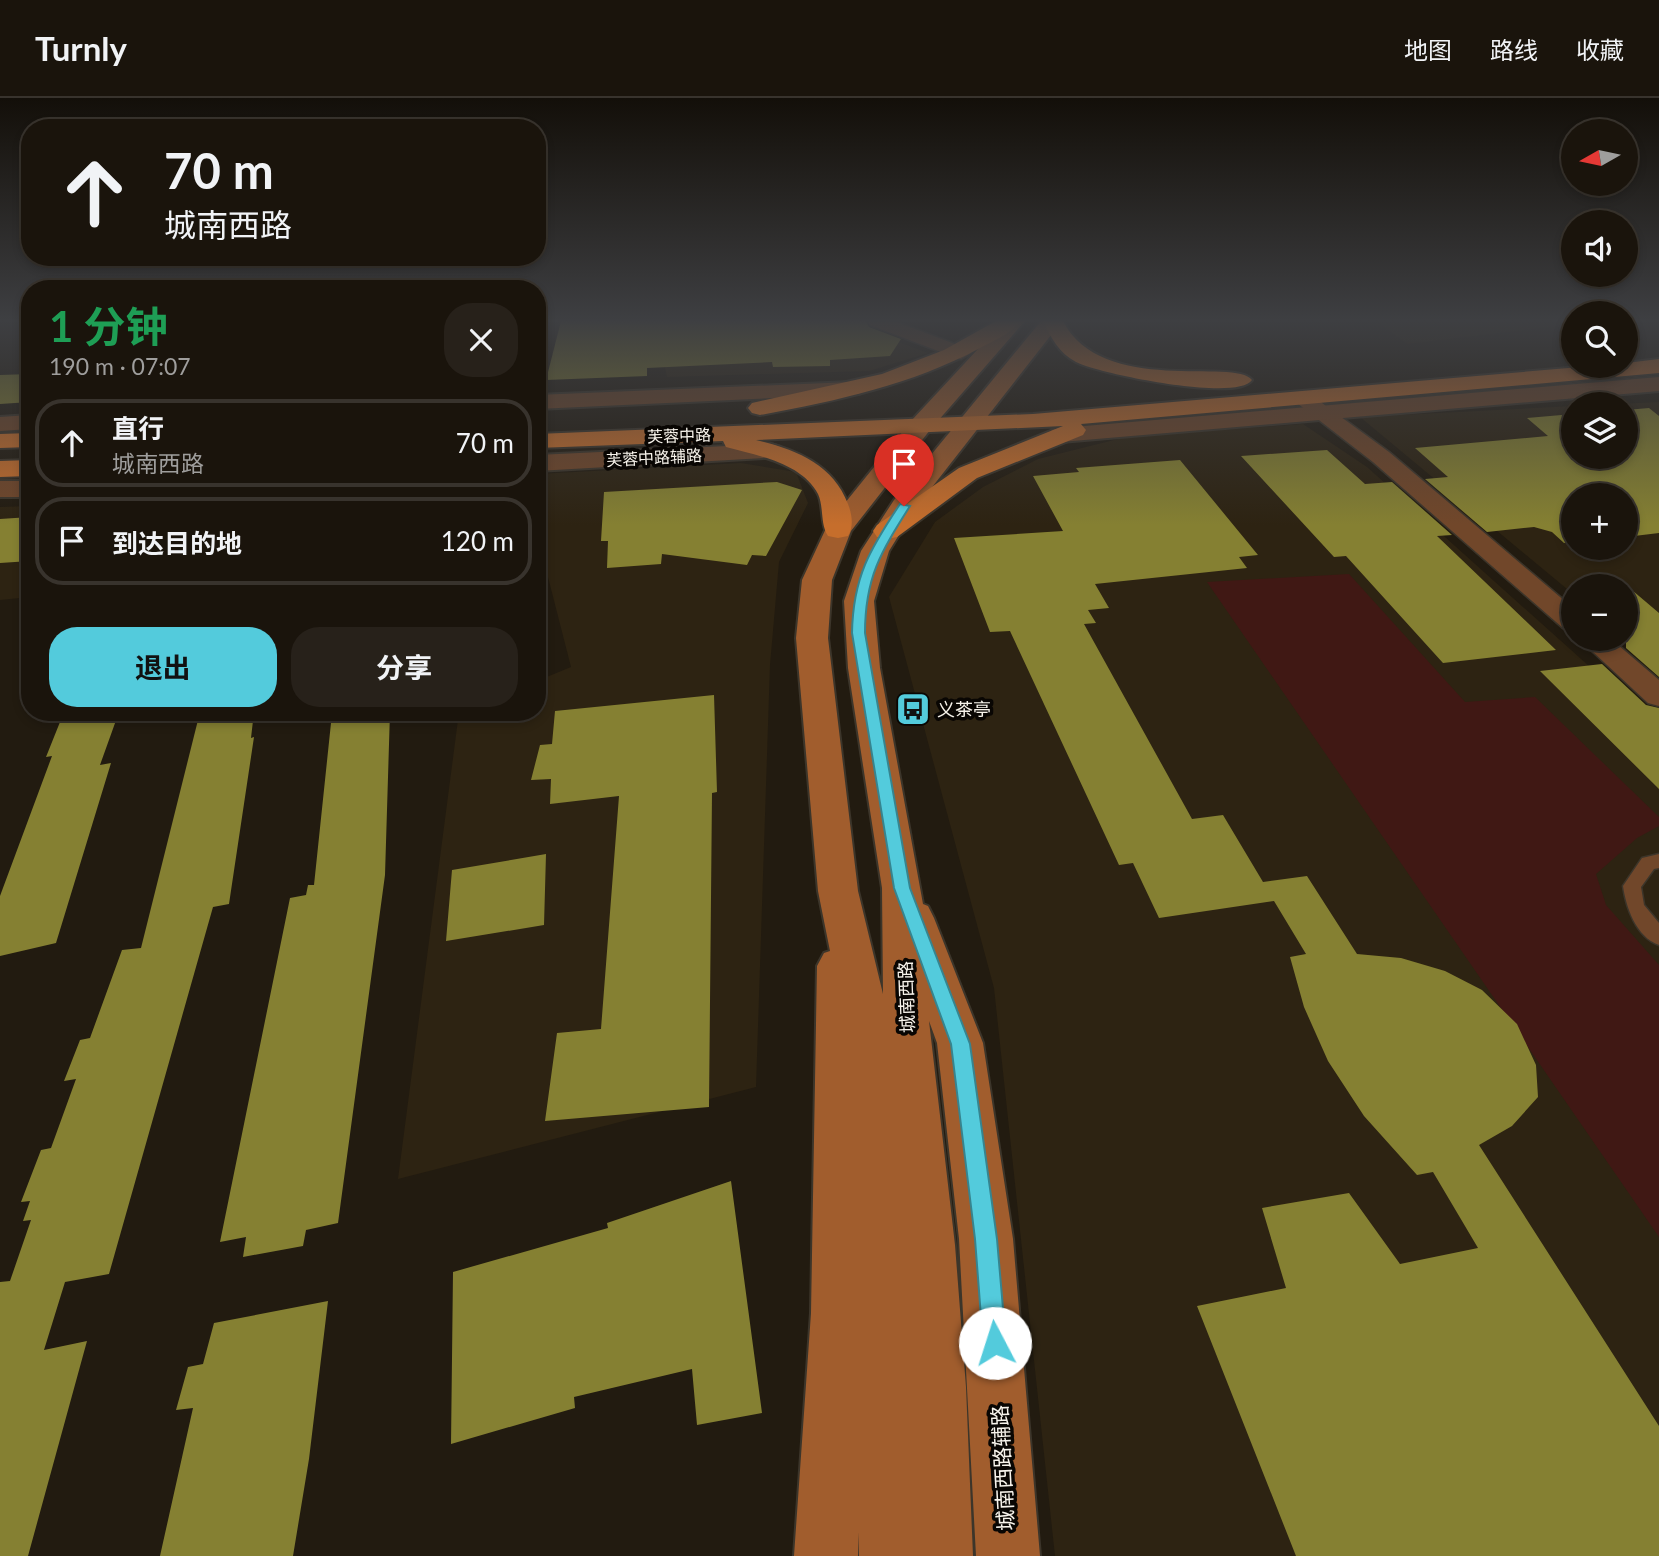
<!DOCTYPE html>
<html lang="zh">
<meta charset="utf-8">
<style>
body{margin:0;font-family:Lato,"Noto Sans SC",sans-serif;background:#27211a;color:#f1f3f6;height:100vh;display:flex;flex-direction:column;font-size:26px;white-space:nowrap}
*{box-sizing:border-box;margin:0}
p{font-size:23px;color:#9f9e9d}
.icon{flex:none;width:38px;height:38px;fill:none;stroke:currentColor;stroke-width:2;stroke-linecap:round;stroke-linejoin:round}
.map{position:relative;flex:1;overflow:hidden}
.panel{position:absolute;left:21px;top:182px;width:525px;height:441px;display:flex;flex-direction:column;background:#1a140c;border-radius:28px;box-shadow:0 4px 10px #0003,0 0 0 2px #38332d}
.panel>*{flex:none}
.banner{position:absolute;left:21px;top:21px;width:525px;height:147px;border-radius:28px;box-shadow:0 4px 10px #0003,0 0 0 2px #38332d;background:#1a140c;color:#f1f3f6;overflow:hidden}
.needle{width:46px;rotate:261deg}
.buttons{position:absolute;left:1561px;top:21px;display:grid;gap:14px}
.buttons a{display:grid;place-items:center;width:77px;height:77px;border-radius:50%;background:#1a140c;box-shadow:0 4px 10px #0003,0 0 0 2px #38332d;font-size:35px}
.pin{position:absolute;display:grid;place-items:center;width:60px;height:60px;color:#fff;margin:-72px -30px;border-radius:50% 50% 50% 0;rotate:-45deg;box-shadow:0 0 7px #0007}
.pin .icon{rotate:45deg}
.me{position:absolute;width:77px;margin:-38px;rotate:355deg;stroke-linejoin:round;filter:drop-shadow(0 0 5px #0008)}
.turn{display:flex;align-items:center;gap:24px;height:147px;padding:0 28px;font-size:32px}
.turn .icon{width:91px;height:91px;stroke-width:2.5}
.turn b{display:block;font-size:49px;line-height:60px}
.round{display:grid;place-items:center;flex:none;width:74px;height:74px;border-radius:28px;background:#27211a}
.overview{display:flex;align-items:center;justify-content:space-between;height:119px;padding:0 28px}
h1{font-size:42px;font-weight:700;line-height:52px;color:#1e9e55}
.button{display:flex;gap:14px;margin-top:auto;padding:14px 28px}
.button a{flex:1;height:80px;border-radius:28px;background:#53cbdc;color:#111;font-size:28px;font-weight:700;line-height:80px;text-align:center}
.button a+a{background:#27211a;color:#f1f3f6}
ul{padding:0;list-style:none}
li{display:flex;align-items:center;gap:21px;height:88px;margin:0 14px 10px;padding:0 14px;border:4px solid #38332d;border-radius:28px}
li div{flex:1}
li b{display:block;font-size:26px}
li em{font-style:normal}
header{display:flex;align-items:center;gap:42px;box-sizing:border-box;height:98px;padding:0 35px;background:#1a140c;border-bottom:2px solid #38332d}
header strong{font-size:33px}
nav{display:flex;gap:38px;margin-inline-start:auto;font-size:24px}
.map>svg:first-child{display:block}
.built{fill:#2d2312;fill-rule:evenodd}
.green{fill:#401814}
.building{fill:#858032}
.lines{fill:none;stroke-linecap:round;stroke-linejoin:round}
.service-casing{stroke:#3c352a;stroke-width:3}
.minor-casing{stroke:#3c352a;stroke-width:3}
.tertiary-casing{stroke:#3c352a;stroke-width:4}
.secondary-casing{stroke:#3c352a;stroke-width:4}
.primary-casing{stroke:#3c352a;stroke-width:4}
.service{fill:#71472a;fill-rule:evenodd}
.minor{fill:#71472a;fill-rule:evenodd}
.tertiary{fill:#71472a;fill-rule:evenodd}
.secondary{fill:#a15d2d;fill-rule:evenodd}
.primary{fill:#c66e2c;fill-rule:evenodd}
.route{fill:#53cbdc;stroke:#36848f;stroke-width:2}
.labels{text-anchor:middle;dominant-baseline:central;stroke-width:7;stroke-linejoin:round;paint-order:stroke}
.far-street-label{font-size:16px;fill:#f8f4ec;stroke:#090603}
.poi-label{font-size:18px;fill:#f8f4ec;stroke:#090603;text-anchor:start}
.street-label{font-size:18px;fill:#f8f4ec;stroke:#090603}
.near-street-label{font-size:21px;fill:#f8f4ec;stroke:#090603}
</style>
<header>
<strong>Turnly</strong>
<nav><a>地图</a><a>路线</a><a>收藏</a></nav>
</header>
<div class="map">
<svg width="1659" height="1458" viewBox="0 0 1659 1458">
<rect width="100%" height="100%" fill="#221b10"/>
<path class="built" d="M 842,223 L 928,255 L 869,273 L 667,279 L 658,238 Z
M 1376,223 L 1573,223 L 1573,226 L 1407,246 Z
M 1659,304 L 1659,567 L 1626,539 L 1626,488 L 1573,488 L 1573,496 L 1360,319 L 1573,308 L 1573,359 L 1626,359 L 1626,306 L 1616,306 ZM 1573,397 L 1626,397 L 1626,450 L 1573,450 Z
M 1303,326 L 1367,369 L 1659,631 L 1659,1458 L 1055,1458 L 994,890 L 889,499 L 935,424 L 983,389 L 1038,361 L 1126,339 Z
M 741,365 L 796,374 L 808,405 L 779,464 L 770,567 L 756,989 L 398,1081 L 459,614 L 537,614 L 537,583 L 571,569 L 537,436 L 537,376 Z
M 30,408 L 30,499 L 0,502 L 0,409 Z"/>
<path class="green" d="M 1349,476 L 1465,604 L 1535,599 L 1659,719 L 1659,728 L 1637,740 L 1596,776 L 1606,807 L 1659,867 L 1659,1139 L 1207,484 Z"/>
<path class="building" d="M 561,223 L 866,223 L 869,229 L 901,241 L 890,258 L 830,262 L 830,268 L 773,269 L 772,264 L 647,270 L 647,278 L 546,282 Z
M 30,276 L 30,304 L 0,306 L 0,277 Z
M 1649,310 L 1659,318 L 1659,435 L 1626,439 L 1626,397 L 1573,397 L 1573,444 L 1564,445 L 1552,434 L 1534,429 L 1487,434 L 1425,381 L 1448,379 L 1415,350 L 1548,338 L 1527,320 L 1573,316 L 1573,359 L 1626,359 L 1626,312 Z
M 1327,352 L 1365,386 L 1392,384 L 1452,437 L 1437,438 L 1556,552 L 1443,565 L 1346,458 L 1334,459 L 1241,358 Z
M 1180,362 L 1258,457 L 1239,459 L 1247,470 L 1095,486 L 1109,510 L 1088,512 L 1096,525 L 1084,526 L 1192,721 L 1223,717 L 1263,784 L 1307,778 L 1357,856 L 1401,860 L 1445,873 L 1482,892 L 1517,926 L 1536,967 L 1538,999 L 1512,1028 L 1479,1047 L 1659,1328 L 1659,1458 L 1296,1458 L 1197,1208 L 1286,1190 L 1262,1110 L 1349,1095 L 1400,1166 L 1478,1150 L 1433,1074 L 1417,1077 L 1364,1018 L 1328,963 L 1304,909 L 1290,859 L 1306,856 L 1274,803 L 1159,820 L 1133,765 L 1119,767 L 1010,533 L 990,534 L 954,440 L 1063,433 L 1033,378 L 1079,374 L 1076,370 Z
M 777,384 L 802,392 L 766,458 L 752,457 L 747,467 L 662,456 L 661,466 L 607,470 L 608,443 L 601,443 L 604,394 Z
M 30,419 L 30,463 L 0,465 L 0,421 Z
M 1626,487 L 1659,515 L 1659,579 L 1626,550 Z
M 1602,566 L 1646,607 L 1659,610 L 1659,691 L 1540,573 Z
M 714,597 L 717,694 L 712,695 L 709,1009 L 545,1023 L 557,935 L 601,931 L 619,698 L 550,706 L 551,681 L 531,682 L 540,647 L 552,646 L 555,613 Z
M 64,614 L 119,614 L 100,667 L 111,665 L 56,845 L 0,858 L 0,798 L 52,658 L 46,659 Z
M 200,614 L 254,614 L 251,640 L 254,639 L 229,806 L 213,809 L 109,1176 L 65,1184 L 44,1252 L 87,1243 L 28,1458 L 0,1458 L 0,1184 L 10,1183 L 31,1122 L 23,1123 L 30,1103 L 21,1104 L 41,1052 L 51,1050 L 76,981 L 64,983 L 80,942 L 90,940 L 122,852 L 141,850 Z
M 390,614 L 385,777 L 338,1125 L 306,1132 L 303,1148 L 243,1159 L 246,1139 L 220,1144 L 290,800 L 306,797 L 308,787 L 314,787 L 331,625 Z
M 546,756 L 544,827 L 446,843 L 452,772 Z
M 731,1083 L 762,1315 L 697,1327 L 692,1271 L 574,1299 L 575,1310 L 451,1346 L 453,1174 L 608,1130 L 607,1125 Z
M 328,1203 L 309,1361 L 293,1458 L 160,1458 L 193,1310 L 176,1312 L 188,1269 L 203,1266 L 214,1225 Z"/>
<g class="lines">
<g class="service-casing">
<path id="service" d="M 1659,756 L 1659,770 L 1654,771 L 1641,789 L 1644,807 L 1659,825 L 1659,847 C 1636,839 1626,809 1623,788 L 1642,760 Z"/>
</g>
<g class="minor-casing">
<path id="minor" d="M 868,223 L 894,223 L 968,251 L 971,255 L 961,261 L 954,259 L 870,227 Z
M 1304,295 L 1311,297 L 1389,354 L 1573,510 L 1573,533 L 1563,530 L 1373,364 L 1297,305 L 1293,301 L 1297,297 Z
M 1579,541 L 1611,541 L 1659,582 L 1659,608 L 1648,605 Z"/>
</g>
<g class="tertiary-casing">
<path id="tertiary" d="M 1659,279 L 1659,293 L 1061,344 L 1052,342 L 1049,337 L 1052,332 L 1061,330 Z
M 851,284 L 859,286 L 862,291 L 859,296 L 537,311 L 537,297 Z
M 30,317 L 30,331 L 0,333 L 0,319 Z
M 771,346 L 780,349 L 784,354 L 780,359 L 537,373 L 537,357 Z
M 0,383 L 30,383 L 30,399 L 0,399 Z"/>
</g>
<g class="secondary-casing">
<path id="secondary" d="M 1004,223 L 1025,223 L 930,332 L 851,433 L 832,482 L 828,540 L 858,793 L 883,896 L 882,790 L 848,570 L 844,503 L 861,453 L 894,402 L 1041,223 L 1062,223 L 915,411 L 889,453 L 874,503 L 880,570 L 923,806 L 928,808 L 934,820 L 983,945 L 1013,1141 L 1040,1458 L 976,1458 L 959,1141 L 937,945 L 929,923 L 955,1147 L 966,1289 L 973,1458 L 859,1458 L 859,1434 L 858,1458 L 794,1458 L 811,1215 L 817,868 L 824,855 L 830,853 L 818,793 L 796,540 L 802,482 L 828,426 L 912,322 Z"/>
</g>
<g class="primary-casing">
<path id="primary" d="M 996,223 L 1020,223 C 1012,235 993,243 980,250 C 911,287 836,303 760,317 L 752,315 L 748,310 L 752,305 L 882,276 L 944,252 Z
M 1043,223 L 1063,223 C 1102,299 1236,259 1252,282 C 1237,304 1100,276 1076,264 C 1059,255 1051,240 1043,223 Z
M 1659,261 L 1659,275 L 1081,326 L 1086,332 L 1083,337 L 977,380 L 897,439 L 887,441 L 877,439 L 873,433 L 877,427 L 959,370 L 1063,328 L 756,342 C 795,351 833,366 848,406 C 852,416 854,429 848,438 L 838,440 L 828,438 C 820,426 824,409 818,396 C 802,365 756,357 726,349 L 723,343 L 537,350 L 537,336 L 1033,316 L 1592,268 L 1626,268 L 1626,265 Z
M 30,335 L 30,349 L 0,350 L 0,336 Z
M 30,362 L 30,378 L 0,379 L 0,363 Z"/>
</g>
<use href="#service" class="service"/>
<use href="#minor" class="minor"/>
<use href="#tertiary" class="tertiary"/>
<use href="#secondary" class="secondary"/>
<use href="#primary" class="primary"/>
</g>
<linearGradient id="sky" x2="0" y2="1"><stop stop-color="#130f09"/><stop offset="0.52" stop-color="#3e3f42"/><stop offset="1" stop-color="#3e3f42" stop-opacity="0"/></linearGradient>
<rect width="1659" height="427" fill="url(#sky)"/>
<path class="route" d="M 900,406 L 910,408 C 881,454 865,479 865,535 L 910,790 L 970,946 L 997,1141 L 1006,1245 L 1003,1254 L 995,1257 L 986,1254 L 983,1245 L 975,1141 L 951,946 L 894,790 L 852,535 C 853,479 870,451 900,406 Z"/>
<defs>
<g id="bus-square" transform="scale(1.75)"><rect x="-9" y="-9" width="18" height="18" rx="4" fill="#53cbdc" stroke="#090603"/><path d="M-5-6H5V4H4V6H2V4H-2V6H-4V4H-5ZM-3.5-4V0h7V-4ZM-3.5 1.2v1.5H-2V1.2ZM2 1.2v1.5H3.5V1.2Z" fill="#111"/></g>
</defs>
<g fill-rule="evenodd">
<use href="#bus-square" x="913" y="611"/>
</g>
<g class="labels">
<g class="far-street-label">
<text transform="translate(679 337) rotate(-2)">芙蓉中路</text>
<text transform="translate(654 359) rotate(-3)">芙蓉中路辅路</text>
</g>
<g class="poi-label">
<text x="937" y="611">义茶亭</text>
</g>
<g class="street-label">
<text transform="translate(906 899) rotate(-92)">城南西路</text>
</g>
<g class="near-street-label">
<text transform="translate(1002 1370) rotate(-93)">城南西路辅路</text>
</g>
</g>
</svg>
<div class="buttons">
<a><svg class="needle" viewBox="-14 -14 28 28"><path d="M0-13l5 13h-10z" fill="#e53935"/><path d="M0 13l5-13h-10z" fill="#9f9e9d"/></svg></a>
<a><svg class="icon" aria-label="sound" viewBox="0 0 24 24"><path d="M4 9h4l5-4v14l-5-4H4zM17 9q2 3 0 6"/></svg></a>
<a><svg class="icon" aria-label="search" viewBox="0 0 24 24"><circle cx="10" cy="10" r="6"/><path d="M15 15l6 6"/></svg></a>
<a><svg class="icon" aria-label="layers" viewBox="0 0 24 24"><path d="M12 4l9 5-9 5-9-5zM3 14l9 5 9-5"/></svg></a>
<a>+</a>
<a>−</a>
</div>
<div class="pin" style="left:904px;top:408px;background:#d93025"><svg class="icon" aria-label="arrive" viewBox="0 0 24 24"><path d="M6 21V4h12l-3 4 3 4H6"/></svg></div>
<svg class="me" style="left:995px;top:1245px" viewBox="-20 -20 40 40"><circle r="19" fill="#fff"/><path d="M0-13L10 11 0 6-10 11z" fill="#53cbdc"/></svg>
<div class="banner">
<div class="turn"><svg class="icon" aria-label="ahead" viewBox="0 0 24 24"><path d="M12 20V5M6 11l6-6 6 6"/></svg><div><b>70 m</b>城南西路</div></div>
</div>
<section class="panel">
<div class="overview"><div><h1>1 分钟</h1><p>190 m · 07:07</p></div><a class="round"><svg class="icon" aria-label="close" viewBox="0 0 24 24"><path d="M6 6l12 12M18 6L6 18"/></svg></a></div>
<ul>
<li><svg class="icon" aria-label="ahead" viewBox="0 0 24 24"><path d="M12 20V5M6 11l6-6 6 6"/></svg><div><b>直行</b><p>城南西路</p></div><em>70 m</em></li>
<li><svg class="icon" aria-label="arrive" viewBox="0 0 24 24"><path d="M6 21V4h12l-3 4 3 4H6"/></svg><div><b>到达目的地</b></div><em>120 m</em></li>
</ul>
<div class="button"><a>退出</a><a>分享</a></div>
</section>
</div>
